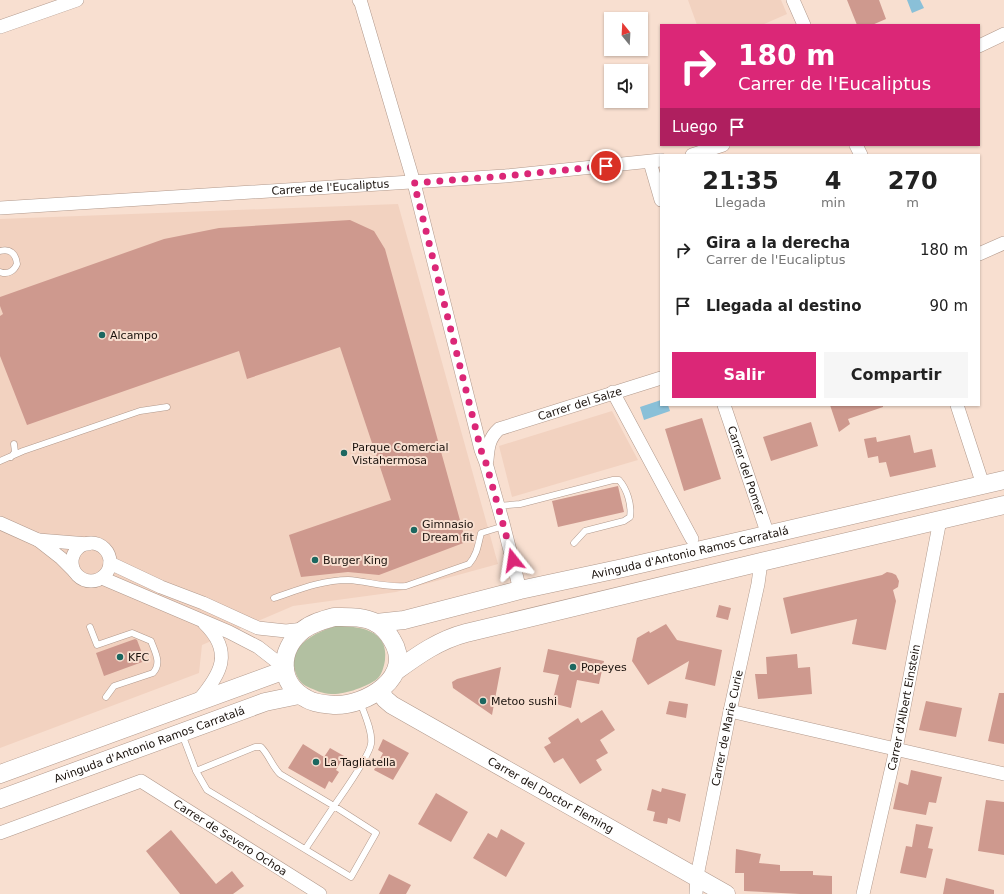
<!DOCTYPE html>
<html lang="es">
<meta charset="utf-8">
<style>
body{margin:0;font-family:"DejaVu Sans",sans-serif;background:#f6f6f6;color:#222;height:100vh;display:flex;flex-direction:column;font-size:15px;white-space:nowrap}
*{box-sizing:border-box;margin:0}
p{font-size:13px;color:#767676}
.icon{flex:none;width:22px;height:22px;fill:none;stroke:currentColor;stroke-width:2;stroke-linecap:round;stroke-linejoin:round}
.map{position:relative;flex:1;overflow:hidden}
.sheet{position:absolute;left:660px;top:154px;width:320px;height:252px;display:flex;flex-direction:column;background:#fff;border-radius:0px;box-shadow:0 1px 3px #0004}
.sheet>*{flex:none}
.banner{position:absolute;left:660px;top:24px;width:320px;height:122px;border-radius:0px;box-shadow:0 1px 3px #0004;background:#db2777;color:#fff;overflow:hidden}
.needle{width:26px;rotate:342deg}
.fabs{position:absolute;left:604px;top:12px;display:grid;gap:8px}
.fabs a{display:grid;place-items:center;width:44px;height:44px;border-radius:0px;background:#fff;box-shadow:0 1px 3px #0004;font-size:20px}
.pin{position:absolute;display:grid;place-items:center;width:34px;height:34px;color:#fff;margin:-17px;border:2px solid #fff;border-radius:50%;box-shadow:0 1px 4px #0007}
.me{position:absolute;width:44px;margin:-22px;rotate:345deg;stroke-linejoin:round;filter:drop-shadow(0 0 3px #0008)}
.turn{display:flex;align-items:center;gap:14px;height:84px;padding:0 12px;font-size:18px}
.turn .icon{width:52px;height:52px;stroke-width:2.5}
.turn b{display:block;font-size:28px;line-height:34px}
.then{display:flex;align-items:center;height:38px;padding:0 12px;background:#0003;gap:8px;font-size:15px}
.eta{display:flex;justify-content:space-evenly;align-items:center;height:68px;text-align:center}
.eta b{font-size:24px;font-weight:800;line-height:28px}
.action{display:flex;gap:8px;margin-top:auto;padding:8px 12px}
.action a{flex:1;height:46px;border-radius:0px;background:#db2777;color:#fff;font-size:16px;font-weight:800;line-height:46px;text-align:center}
.action a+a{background:#f6f6f6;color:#222}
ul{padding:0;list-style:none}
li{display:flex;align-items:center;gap:12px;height:56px;padding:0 12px}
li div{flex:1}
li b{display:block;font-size:15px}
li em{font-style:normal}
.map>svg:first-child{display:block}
.built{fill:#f2d2c0}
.green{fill:#b2c0a1}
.water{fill:#8ac0d8}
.building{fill:#ce998e}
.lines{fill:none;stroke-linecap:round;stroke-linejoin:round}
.lane-casing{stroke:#b1998c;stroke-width:7}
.street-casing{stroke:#b1998c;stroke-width:14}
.secondary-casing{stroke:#b1998c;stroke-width:19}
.lane{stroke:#fff;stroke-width:6}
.street{stroke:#fff;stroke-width:13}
.secondary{stroke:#fff;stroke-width:18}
.route{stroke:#db2777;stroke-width:7;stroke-dasharray:0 12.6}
.poi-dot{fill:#1c6760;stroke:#f8dfd0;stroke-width:1.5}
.labels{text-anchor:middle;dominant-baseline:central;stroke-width:4;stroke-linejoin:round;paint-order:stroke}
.street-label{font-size:11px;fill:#1a120d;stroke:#f8dfd0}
.poi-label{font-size:11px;fill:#1a120d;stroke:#f8dfd0;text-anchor:start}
</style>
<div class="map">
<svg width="1004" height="894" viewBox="0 0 1004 894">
<rect width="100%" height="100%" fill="#f8dfd0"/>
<path class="built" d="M 688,0 L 781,0 L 787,14 L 762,25 L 697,25 Z
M 398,204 L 498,564 L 396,592 L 293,606 L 202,645 L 199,673 L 0,748 L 0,219 Z
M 612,411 L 638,460 L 512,497 L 499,446 Z"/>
<path class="green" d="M 336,626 C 358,626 389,629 385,660 C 384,666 382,675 377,679 C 367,687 343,695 331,694 C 323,694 315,690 308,687 C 301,684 297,678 295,671 C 288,645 316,632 336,626 Z"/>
<path class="water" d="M 907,0 L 920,0 L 924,8 L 912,13 Z
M 661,400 L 661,405 L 668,405 L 670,411 L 644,420 L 640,407 Z"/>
<path class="building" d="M 847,0 L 879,0 L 886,19 L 872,25 L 857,25 Z
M 350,220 L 374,231 L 385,249 L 466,542 L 379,575 L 348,572 L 301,577 L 289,535 L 391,500 L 340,347 L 247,379 L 239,351 L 27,425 L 0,356 L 0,316 L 3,314 L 0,306 L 0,297 L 164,239 L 219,228 Z
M 830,405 L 883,405 L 883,407 L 848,419 L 850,424 L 839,432 Z
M 702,418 L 721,479 L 684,491 L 665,429 Z
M 811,422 L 818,446 L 771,461 L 763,437 Z
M 910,435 L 914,453 L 932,449 L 936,467 L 890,477 L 886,462 L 879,463 L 878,456 L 868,458 L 864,439 L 876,437 L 877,442 Z
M 618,486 L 624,512 L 558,527 L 552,501 Z
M 887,572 L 892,573 L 896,575 L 899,581 L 898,587 L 893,590 L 896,601 L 886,650 L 852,644 L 857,619 L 791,634 L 783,598 L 882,575 Z
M 719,605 L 731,608 L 728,620 L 716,617 Z
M 666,624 L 677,640 L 722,650 L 715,686 L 685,679 L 689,661 L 648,685 L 632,661 L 637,638 L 649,631 L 650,633 Z
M 135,639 L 137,640 L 145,661 L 104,676 L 96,653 Z
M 548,649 L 604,661 L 599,684 L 577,680 L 571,708 L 552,703 L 559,675 L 543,672 Z
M 797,654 L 798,668 L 810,667 L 812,694 L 758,699 L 755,674 L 767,674 L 766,657 Z
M 501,667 L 492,715 L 453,688 L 452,682 L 457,679 Z
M 999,693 L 1004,693 L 1004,744 L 988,741 Z
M 669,701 L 688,704 L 686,718 L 666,714 Z
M 926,701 L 962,708 L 956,737 L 919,730 Z
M 602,710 L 615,730 L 600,740 L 608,753 L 596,760 L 602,770 L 580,784 L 563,758 L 554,763 L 544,747 L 551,743 L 548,738 L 578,718 L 581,723 Z
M 383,739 L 409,753 L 393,780 L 374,770 L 383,753 L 378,750 Z
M 303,744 L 324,757 L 330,748 L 344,756 L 336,770 L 339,772 L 332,783 L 329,781 L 325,789 L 288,768 Z
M 911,770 L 942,777 L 936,803 L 929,802 L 926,815 L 893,809 L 899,782 L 908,785 Z
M 662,788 L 686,794 L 680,822 L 668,818 L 667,824 L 653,821 L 655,812 L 647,810 L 652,789 L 661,792 Z
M 436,793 L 468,812 L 451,842 L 418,824 Z
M 986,800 L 1004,802 L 1004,855 L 978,851 Z
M 916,824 L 933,827 L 928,848 L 933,849 L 926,878 L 900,873 L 906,846 L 912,847 Z
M 501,829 L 525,843 L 506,877 L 473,858 L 488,833 L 497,838 Z
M 171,830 L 216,884 L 232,871 L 244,886 L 233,894 L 180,894 L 146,851 Z
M 736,849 L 761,854 L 759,863 L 780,865 L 780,871 L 813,871 L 813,875 L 832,876 L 832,894 L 800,894 L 744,891 L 744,873 L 735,873 Z
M 389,874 L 411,885 L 406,894 L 379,894 Z
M 946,878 L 994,890 L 994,894 L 943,894 Z"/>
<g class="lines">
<g class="lane-casing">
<path id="lane" d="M 0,251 C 10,248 16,254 17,264 C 14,271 8,275 0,272
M 11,457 L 15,452 L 14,444
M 0,461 L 23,451 L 140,411 L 167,407
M 498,506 L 520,504 L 613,480 L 619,480 C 627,489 632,505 630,517 L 624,521 L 585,531 L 574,543
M 274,598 C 298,590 322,580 348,580 C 367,581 386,588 406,586 L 469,564 C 477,555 478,545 481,533 L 504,526
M 90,627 L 97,645 L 132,633 L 151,641 C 155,652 162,663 153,673 L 114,686 L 106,697
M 182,734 L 196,771 L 255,747 L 261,747 C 269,755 272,766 280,774 L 334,806 C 343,793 369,757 371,744 C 373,732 364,713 360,702
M 196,771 L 207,790 L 351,877 L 376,833 L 334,806 L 306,848"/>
</g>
<g class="street-casing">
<g id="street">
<path d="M 359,0 L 361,3 L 414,183 L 481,450 L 486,463 L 503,523 L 520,590"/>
<path d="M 793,0 L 804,25"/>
<path d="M 0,27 L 77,0"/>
<path d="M 979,46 L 1004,34"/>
<path d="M 856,145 L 861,155"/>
<path d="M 692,155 L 723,145"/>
<path d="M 650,162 L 661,200"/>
<path id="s1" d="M 0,208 L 505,176 L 661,160"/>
<path d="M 979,254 L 1004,243"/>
<path d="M 613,392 L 692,539"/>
<path id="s2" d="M 724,405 L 768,535"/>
<path d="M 957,405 L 983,485"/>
<path id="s3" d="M 487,460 C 488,447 489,438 499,429 L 661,378"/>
<path d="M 0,523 L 38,540"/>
<circle cx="91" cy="562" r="19"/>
<path d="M 110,563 L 161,587 L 203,603 L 258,628 L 286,631 L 304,629"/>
<path d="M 74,571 L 61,558 L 38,540 L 88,544"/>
<path d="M 102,578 L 229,632 L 258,647 L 285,668"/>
<path d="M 198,701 C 221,674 234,652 204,623"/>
<path d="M 730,711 L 1004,774"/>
<path id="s4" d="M 0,833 L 141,781 L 320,894"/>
<path id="s5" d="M 696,894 L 697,876 L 730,711 L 758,584 L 761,562"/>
<path id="s6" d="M 863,894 L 896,749 L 940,520"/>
</g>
</g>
<g class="secondary-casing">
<g id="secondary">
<path d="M 334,617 C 347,617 364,616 376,623 C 382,626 389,634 392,640 C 415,677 366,706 334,705 C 325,704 315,704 307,699 C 278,684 278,650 303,630 C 312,623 323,620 334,617 Z"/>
<path id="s7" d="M 376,623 L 404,620 L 520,590 L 623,568 L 1004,480"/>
<path d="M 396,671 C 418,655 439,640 466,633 L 761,562 L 1004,505"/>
<path id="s8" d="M 380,690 L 385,699 L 392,705 L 726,894"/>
<path d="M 0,774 L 285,670"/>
<path id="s9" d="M 0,799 L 265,702 L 299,695"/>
</g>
</g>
<use href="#lane" class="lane"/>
<use href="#street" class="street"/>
<use href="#secondary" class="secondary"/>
</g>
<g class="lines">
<path class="route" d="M 513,560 L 486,463 L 481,450 L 414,183 L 506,176 L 606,166"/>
</g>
<g class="poi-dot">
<circle cx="102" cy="335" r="4"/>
<circle cx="344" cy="453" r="4"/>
<circle cx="414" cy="530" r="4"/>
<circle cx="315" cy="560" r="4"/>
<circle cx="120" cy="657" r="4"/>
<circle cx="573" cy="667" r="4"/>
<circle cx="483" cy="701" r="4"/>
<circle cx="316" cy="762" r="4"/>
</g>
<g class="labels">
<g class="street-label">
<text stroke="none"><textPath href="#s1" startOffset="331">Carrer de l'Eucaliptus</textPath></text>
<text stroke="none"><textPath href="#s3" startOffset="119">Carrer del Salze</textPath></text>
<text stroke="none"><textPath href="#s2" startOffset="69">Carrer del Pomer</textPath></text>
<text stroke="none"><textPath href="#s7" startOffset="322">Avinguda d'Antonio Ramos Carratalá</textPath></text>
<text stroke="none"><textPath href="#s6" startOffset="191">Carrer d'Albert Einstein</textPath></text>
<text stroke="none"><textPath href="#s5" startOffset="169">Carrer de Marie Curie</textPath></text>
<text stroke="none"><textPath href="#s9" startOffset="159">Avinguda d'Antonio Ramos Carratalá</textPath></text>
<text stroke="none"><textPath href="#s8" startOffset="202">Carrer del Doctor Fleming</textPath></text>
<text stroke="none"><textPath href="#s4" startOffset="256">Carrer de Severo Ochoa</textPath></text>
</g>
<g class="poi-label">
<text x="110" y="335">Alcampo</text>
<text x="352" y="447">Parque Comercial<tspan x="352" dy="13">Vistahermosa</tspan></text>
<text x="422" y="524">Gimnasio<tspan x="422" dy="13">Dream fit</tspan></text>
<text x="323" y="560">Burger King</text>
<text x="128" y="657">KFC</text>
<text x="581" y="667">Popeyes</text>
<text x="491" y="701">Metoo sushi</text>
<text x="324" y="762">La Tagliatella</text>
</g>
</g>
</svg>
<div class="fabs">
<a><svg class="needle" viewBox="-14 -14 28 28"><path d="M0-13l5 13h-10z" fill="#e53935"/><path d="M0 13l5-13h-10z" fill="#767676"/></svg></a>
<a><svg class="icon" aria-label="sound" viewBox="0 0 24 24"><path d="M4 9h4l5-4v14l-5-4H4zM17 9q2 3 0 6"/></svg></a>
</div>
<div class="pin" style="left:606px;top:166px;background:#d93025"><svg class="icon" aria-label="arrive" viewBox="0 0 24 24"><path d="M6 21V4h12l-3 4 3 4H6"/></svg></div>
<svg class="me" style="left:513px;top:560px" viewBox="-20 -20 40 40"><path d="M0-17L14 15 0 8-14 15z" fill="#db2777" stroke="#fff" stroke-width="4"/></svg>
<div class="banner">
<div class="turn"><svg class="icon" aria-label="right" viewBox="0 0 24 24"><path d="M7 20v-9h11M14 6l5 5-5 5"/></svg><div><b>180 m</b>Carrer de l'Eucaliptus</div></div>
<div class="then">Luego<svg class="icon" aria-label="arrive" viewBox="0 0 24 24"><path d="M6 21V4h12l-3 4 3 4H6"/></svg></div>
</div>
<section class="sheet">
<div class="eta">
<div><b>21:35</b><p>Llegada</p></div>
<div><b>4</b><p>min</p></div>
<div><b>270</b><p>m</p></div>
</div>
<ul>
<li><svg class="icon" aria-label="right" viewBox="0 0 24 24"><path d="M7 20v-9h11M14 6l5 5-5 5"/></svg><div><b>Gira a la derecha</b><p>Carrer de l'Eucaliptus</p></div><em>180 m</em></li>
<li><svg class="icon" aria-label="arrive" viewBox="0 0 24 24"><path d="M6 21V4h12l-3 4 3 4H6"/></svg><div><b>Llegada al destino</b></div><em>90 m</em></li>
</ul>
<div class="action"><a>Salir</a><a>Compartir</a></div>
</section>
</div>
